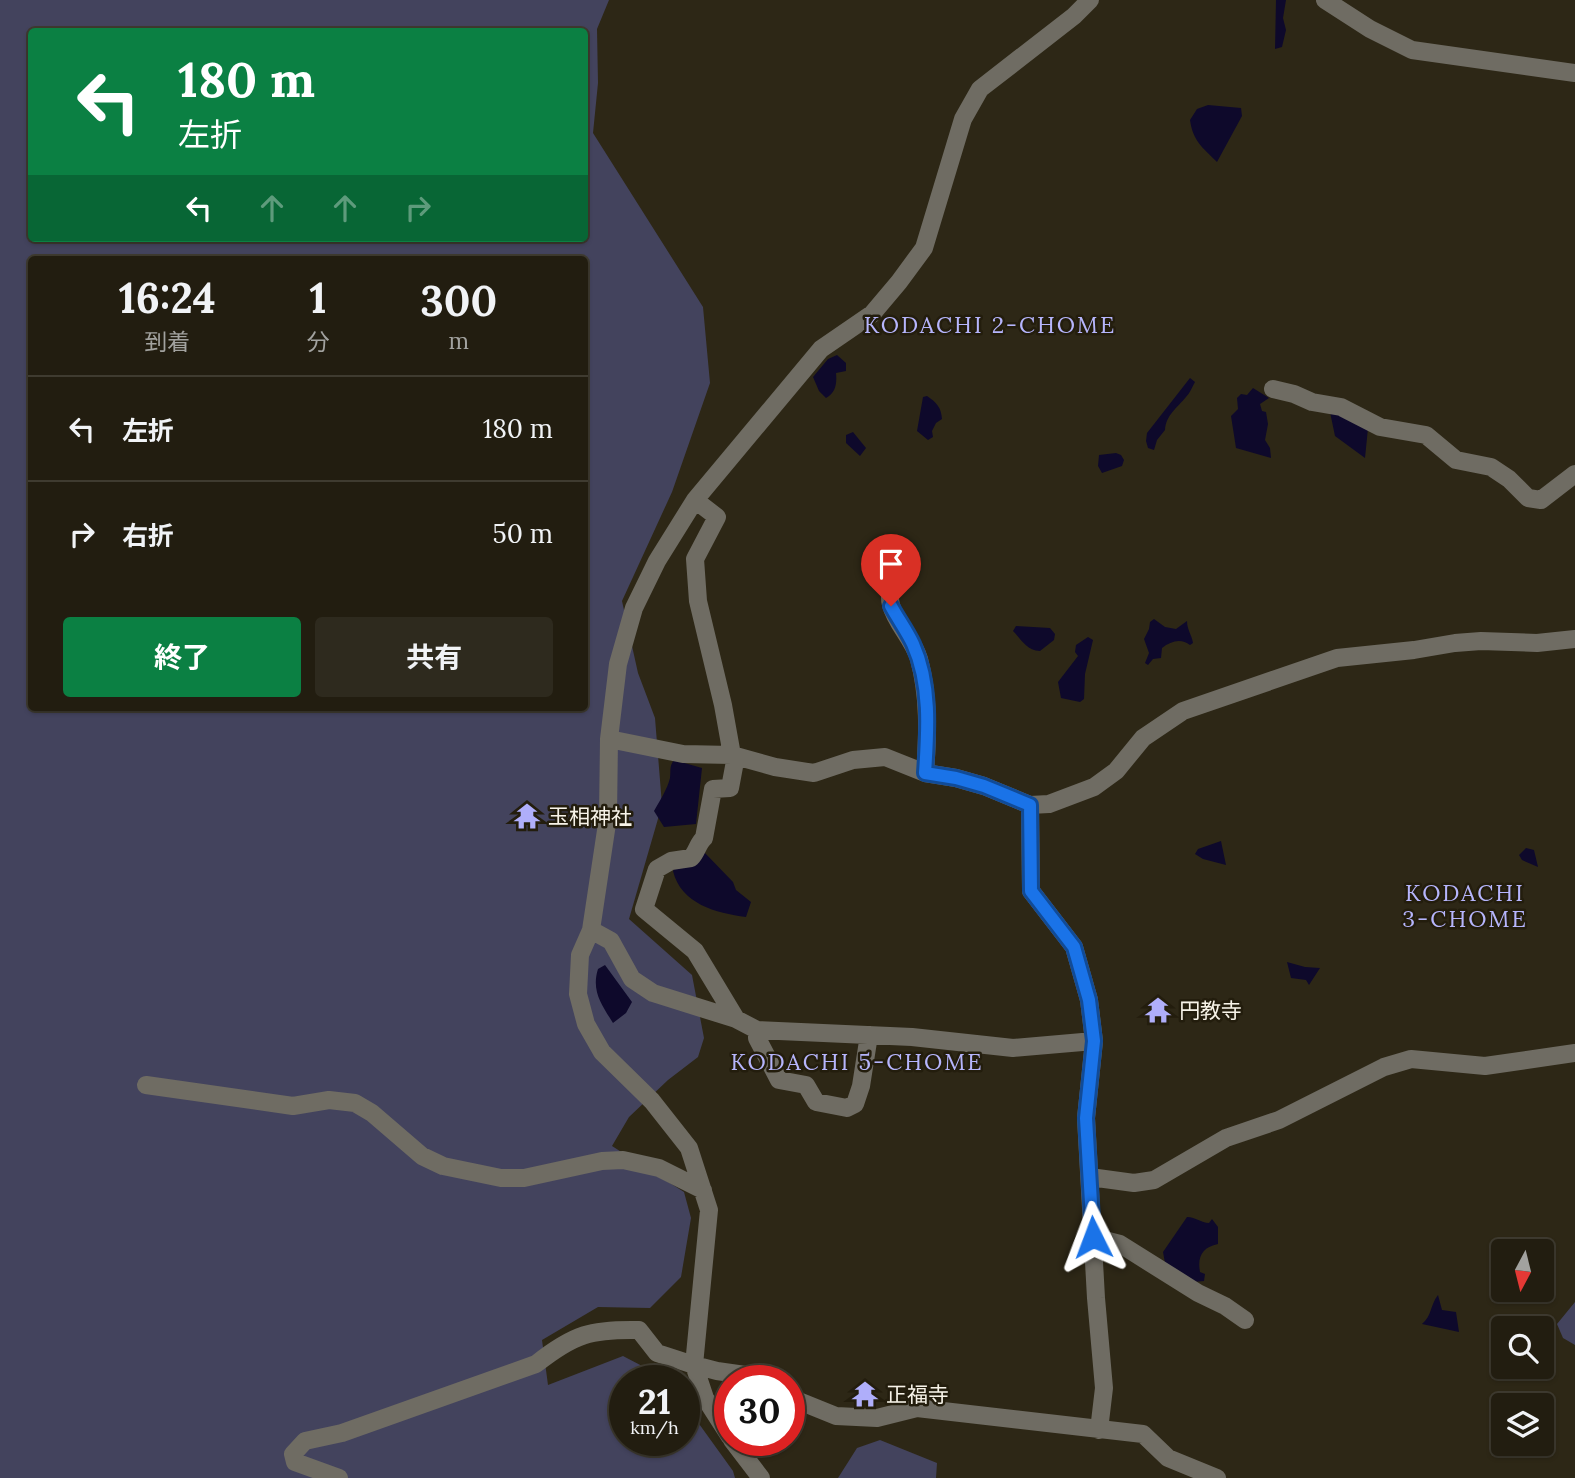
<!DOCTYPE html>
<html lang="ja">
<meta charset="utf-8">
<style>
body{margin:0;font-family:Lora,"Noto Sans JP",serif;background:#2e2a1e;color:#f1f3f6;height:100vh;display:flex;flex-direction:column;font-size:26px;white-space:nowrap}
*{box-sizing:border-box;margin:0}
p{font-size:23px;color:#a2a29f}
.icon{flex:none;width:38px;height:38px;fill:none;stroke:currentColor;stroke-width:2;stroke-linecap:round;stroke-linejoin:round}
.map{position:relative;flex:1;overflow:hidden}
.side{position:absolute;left:28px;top:256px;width:560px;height:455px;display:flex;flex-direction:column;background:#221d10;border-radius:7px;box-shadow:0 2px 5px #0004,0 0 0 2px #3f3b30}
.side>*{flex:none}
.top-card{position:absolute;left:28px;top:28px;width:560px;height:214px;border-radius:7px;box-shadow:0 2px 5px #0004,0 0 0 2px #3f3b30;background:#0b8043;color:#fff;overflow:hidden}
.needle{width:46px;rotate:187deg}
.buttons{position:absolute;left:1491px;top:1239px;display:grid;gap:14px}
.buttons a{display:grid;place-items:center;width:63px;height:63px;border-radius:7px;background:#221d10;box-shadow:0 2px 5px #0004,0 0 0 2px #3f3b30;font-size:35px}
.speed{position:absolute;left:609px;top:1365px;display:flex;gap:14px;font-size:35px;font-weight:700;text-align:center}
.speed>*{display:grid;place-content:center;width:91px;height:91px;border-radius:50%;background:#221d10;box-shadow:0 2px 5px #0004,0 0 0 2px #3f3b30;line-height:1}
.speed small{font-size:18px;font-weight:400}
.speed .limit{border:10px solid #d22;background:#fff;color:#111}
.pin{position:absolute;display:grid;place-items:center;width:60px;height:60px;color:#fff;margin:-72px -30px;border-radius:50% 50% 50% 0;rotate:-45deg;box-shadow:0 0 7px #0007}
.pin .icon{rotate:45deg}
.me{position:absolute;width:77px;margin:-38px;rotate:357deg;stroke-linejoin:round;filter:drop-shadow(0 0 5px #0008)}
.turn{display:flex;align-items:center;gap:24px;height:147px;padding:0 35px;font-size:32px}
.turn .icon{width:91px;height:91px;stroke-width:2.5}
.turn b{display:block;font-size:49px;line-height:60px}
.lanes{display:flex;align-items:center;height:66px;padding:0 35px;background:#0003;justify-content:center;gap:35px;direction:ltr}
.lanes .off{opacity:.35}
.eta{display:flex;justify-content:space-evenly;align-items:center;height:119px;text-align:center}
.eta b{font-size:42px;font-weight:700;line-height:49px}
.cta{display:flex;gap:14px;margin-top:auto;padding:14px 35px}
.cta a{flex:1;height:80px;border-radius:7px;background:#0b8043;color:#fff;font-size:28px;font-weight:700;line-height:80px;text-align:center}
.cta a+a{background:#2e2a1e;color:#f1f3f6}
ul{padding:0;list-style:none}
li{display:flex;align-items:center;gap:21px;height:105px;padding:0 35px;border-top:2px solid #3f3b30}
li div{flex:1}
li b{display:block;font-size:26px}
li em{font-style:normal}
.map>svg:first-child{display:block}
.green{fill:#43435d;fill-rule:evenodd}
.water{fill:#0e092b}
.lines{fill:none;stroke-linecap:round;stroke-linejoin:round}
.minor{stroke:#6f6c63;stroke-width:18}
.route-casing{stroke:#114b97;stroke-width:18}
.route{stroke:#1a73e8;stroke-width:12}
.labels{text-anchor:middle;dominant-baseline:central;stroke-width:5;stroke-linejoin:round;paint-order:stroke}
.poi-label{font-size:21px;fill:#f7f3e8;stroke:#231d0d;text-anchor:start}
.neighbourhood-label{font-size:23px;letter-spacing:2px;fill:#b6b5fc;stroke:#231d0d}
</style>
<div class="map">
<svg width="1575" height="1478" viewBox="0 0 1575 1478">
<rect width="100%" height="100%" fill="#2d2716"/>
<path class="green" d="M 0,0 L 609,0 L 597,29 L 598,83 L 593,133 L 703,307 L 710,383 L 672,492 L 622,601 L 638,673 L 655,718 L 662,805 L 629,919 L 692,975 L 704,1038 L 698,1057 L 668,1080 L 629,1117 L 612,1146 L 684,1192 L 691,1218 L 681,1277 L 650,1308 L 598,1307 L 542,1340 L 548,1385 L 623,1356 L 669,1380 L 625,1381 L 625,1440 L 684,1440 L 684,1403 L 733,1471 L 735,1478 L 0,1478 ZM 32,32 L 584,32 L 584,238 L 32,238 ZM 32,259 L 584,259 L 584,707 L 32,707 Z
M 1575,1302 L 1575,1345 L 1563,1338 L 1557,1324 Z
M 880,1440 L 937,1463 L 936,1478 L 838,1478 L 857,1448 Z"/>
<path class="water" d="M 1276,0 L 1286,0 L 1283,18 L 1286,30 L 1282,47 L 1275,49 Z
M 1208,105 L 1241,108 L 1242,116 L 1217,162 C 1202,147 1193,141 1190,120 L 1197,109 Z
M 837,355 L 846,363 L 846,371 L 836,373 C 837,383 836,393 826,398 L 819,391 L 813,377 L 828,359 Z
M 1190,378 L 1195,382 C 1192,387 1190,393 1186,397 C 1177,408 1166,415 1165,430 L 1157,440 L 1154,450 L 1148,448 L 1146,441 L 1147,433 Z
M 1253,388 L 1269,398 L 1260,404 L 1262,411 L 1266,412 L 1268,424 L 1265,440 L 1270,448 L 1271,458 L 1236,448 L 1231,416 L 1238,409 L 1237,398 L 1241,394 L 1247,395 Z
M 927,396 C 937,403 941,407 942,419 L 936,423 L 932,431 L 933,437 L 928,440 L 917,431 L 923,397 Z
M 1332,408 L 1368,428 L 1365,458 L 1335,436 L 1330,412 Z
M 853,432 L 866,448 L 860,456 L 846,443 L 846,435 Z
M 1116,453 L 1121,455 L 1124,460 L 1122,466 L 1102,473 L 1098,466 L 1099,455 Z
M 1154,619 L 1165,627 L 1176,629 L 1187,621 C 1187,630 1192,635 1193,643 L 1190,645 C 1181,638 1171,641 1162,648 L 1161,658 L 1153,659 L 1148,665 L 1145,663 L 1149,653 L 1144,639 L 1149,629 L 1150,622 Z
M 1016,626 L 1050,628 L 1055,634 L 1054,640 L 1040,651 C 1026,650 1022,640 1013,631 Z
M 1088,637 L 1093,640 L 1085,674 L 1084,699 L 1080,702 L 1061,698 L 1058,682 L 1078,656 L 1075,652 L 1076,645 Z
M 674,760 L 702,768 L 696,824 L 664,827 L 654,811 C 660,800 667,790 670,778 C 671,770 669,767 674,760 Z
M 1221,841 L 1226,865 L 1203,859 L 1195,854 L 1198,849 Z
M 1526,848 L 1534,850 L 1538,867 L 1522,860 L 1519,855 Z
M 704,852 L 733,882 L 736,890 L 751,902 L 746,917 C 716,913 681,904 673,871 L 677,864 Z
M 1287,962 L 1305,967 L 1320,968 L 1309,985 L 1306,980 L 1291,978 Z
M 605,965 L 632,1002 L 626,1013 L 613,1023 C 602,1005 591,991 598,969 Z
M 1187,1217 C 1196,1217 1201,1223 1209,1223 L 1212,1219 L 1218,1227 L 1218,1244 C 1203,1247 1197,1256 1200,1272 L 1205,1274 L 1204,1281 L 1193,1282 L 1165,1263 L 1163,1252 Z
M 1438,1295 L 1442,1310 L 1456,1312 L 1459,1332 L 1422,1324 C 1432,1316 1430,1305 1438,1295 Z"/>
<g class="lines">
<path class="minor" d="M 1325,0 L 1370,29 L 1412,50 L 1575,73
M 1273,389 L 1294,394 L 1312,402 L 1341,407 L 1380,427 L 1426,435 L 1456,460 L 1491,467 L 1509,479 L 1528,498 L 1541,500 L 1575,474
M 695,500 L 717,517 L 695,559 L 698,601 L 723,705 L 732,755
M 892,573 C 891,583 888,595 891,605 C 896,624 913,639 919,659 C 929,697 928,733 925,773
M 609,739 L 683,754 L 732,755 L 775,767 L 814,773 L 853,760 L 885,757 L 925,773 L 956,778 L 984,786 L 1030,805 L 1049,804 L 1094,787 L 1116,771 L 1143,738 L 1183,711 L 1337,658 L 1414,650 L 1455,643 L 1481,641 L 1537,643 L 1575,639
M 1030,805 L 1031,891 L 1074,947 L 1089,1000 L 1094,1041 L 1086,1118 L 1096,1298 L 1104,1388 L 1099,1430
M 591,930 L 611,941 L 632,979 L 653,993 L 736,1019 L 757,1030 L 912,1037 L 1013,1048 L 1094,1041
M 736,1019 L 695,951 L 644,909 L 657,869 L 671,861 L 691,858 C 697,852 698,843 704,838 L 713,789 L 730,788 L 736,756
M 757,1030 L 757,1038 L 779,1080 L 806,1085 L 816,1102 L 847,1108 L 855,1104 L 861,1086 L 869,1035
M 146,1085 L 293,1106 L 329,1100 L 355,1103 L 372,1113 L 422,1156 L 443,1166 L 501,1178 L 524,1178 L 602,1161 L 623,1160 L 659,1168 L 703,1190
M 1090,1177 L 1134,1183 L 1154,1180 L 1226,1138 L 1279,1120 L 1384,1067 L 1411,1059 L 1485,1066 L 1575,1053
M 1093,1237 L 1120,1244 L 1198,1293 L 1225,1306 L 1245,1320
M 789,1397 L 836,1416 L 877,1418 L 917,1408 L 1143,1434 L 1168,1458 L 1217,1478
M 730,1437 L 705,1398 L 694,1365 L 709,1210 L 689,1148 L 652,1101 L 602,1052 L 586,1024 L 578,994 L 580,955 L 591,930 L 608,817 L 609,739 L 618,664 L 634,608 L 657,561 L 695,500 L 821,349 L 872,314 L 899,282 L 924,248 L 963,119 L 980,89 L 1074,16 L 1090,0
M 732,1440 L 761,1478
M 339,1478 L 295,1462 L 293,1454 L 305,1441 L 342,1433 L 536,1364 C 574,1334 591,1329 639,1330 L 657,1353 L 694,1365 L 717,1371 L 745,1375 L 763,1381"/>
</g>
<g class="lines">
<g class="route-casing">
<path id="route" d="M 891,606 C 898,619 907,631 913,644 C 931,684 928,730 925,773 L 956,778 L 984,786 L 1030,805 L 1031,891 L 1074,947 L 1089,1000 L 1094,1041 L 1086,1118 L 1093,1237"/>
</g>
<use href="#route" class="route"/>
</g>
<defs>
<g id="temple-bare" transform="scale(2.1)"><path d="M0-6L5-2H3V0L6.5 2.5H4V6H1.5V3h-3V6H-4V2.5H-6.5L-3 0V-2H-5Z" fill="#afaefa" stroke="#231d0d" stroke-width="2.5" paint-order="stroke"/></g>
</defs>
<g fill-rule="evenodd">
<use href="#temple-bare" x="527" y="816"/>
<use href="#temple-bare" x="1158" y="1010"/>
<use href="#temple-bare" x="865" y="1394"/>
</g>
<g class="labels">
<g class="poi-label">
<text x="548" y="816">玉相神社</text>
<text x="1179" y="1010">円教寺</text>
<text x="886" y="1394">正福寺</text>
</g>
<g class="neighbourhood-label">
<text x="990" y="324">KODACHI 2-CHOME</text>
<text x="1465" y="892">KODACHI<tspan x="1465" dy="26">3-CHOME</tspan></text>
<text x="857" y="1061">KODACHI 5-CHOME</text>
</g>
</g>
</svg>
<div class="buttons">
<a><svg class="needle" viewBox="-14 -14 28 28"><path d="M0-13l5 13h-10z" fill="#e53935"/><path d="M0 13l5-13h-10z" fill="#a2a29f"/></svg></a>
<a><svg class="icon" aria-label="search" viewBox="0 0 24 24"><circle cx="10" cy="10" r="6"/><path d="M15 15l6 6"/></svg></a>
<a><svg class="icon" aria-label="layers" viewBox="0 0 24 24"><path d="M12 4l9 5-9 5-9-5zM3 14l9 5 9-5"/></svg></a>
</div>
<div class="speed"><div>21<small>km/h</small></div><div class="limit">30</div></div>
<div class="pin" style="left:891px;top:606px;background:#d93025"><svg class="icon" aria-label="arrive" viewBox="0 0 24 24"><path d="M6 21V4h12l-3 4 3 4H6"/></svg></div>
<svg class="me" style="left:1093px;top:1237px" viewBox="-20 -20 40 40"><path d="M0-17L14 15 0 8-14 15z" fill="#1a73e8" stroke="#fff" stroke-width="4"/></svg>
<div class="top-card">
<div class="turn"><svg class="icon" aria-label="left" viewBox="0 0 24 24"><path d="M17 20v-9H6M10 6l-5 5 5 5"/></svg><div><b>180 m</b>左折</div></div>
<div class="lanes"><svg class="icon" aria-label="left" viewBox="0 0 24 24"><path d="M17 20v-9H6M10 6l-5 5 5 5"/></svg><svg class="icon off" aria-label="ahead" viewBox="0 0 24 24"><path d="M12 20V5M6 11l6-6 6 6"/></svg><svg class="icon off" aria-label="ahead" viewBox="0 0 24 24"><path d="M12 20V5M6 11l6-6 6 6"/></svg><svg class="icon off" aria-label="right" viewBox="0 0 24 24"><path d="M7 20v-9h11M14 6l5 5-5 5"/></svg></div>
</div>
<section class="side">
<div class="eta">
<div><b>16:24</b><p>到着</p></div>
<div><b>1</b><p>分</p></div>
<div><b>300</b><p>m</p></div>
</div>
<ul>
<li><svg class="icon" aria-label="left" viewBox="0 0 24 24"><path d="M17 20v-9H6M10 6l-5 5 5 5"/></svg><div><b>左折</b></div><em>180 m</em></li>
<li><svg class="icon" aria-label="right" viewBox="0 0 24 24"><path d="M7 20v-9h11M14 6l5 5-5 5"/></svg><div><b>右折</b></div><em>50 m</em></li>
</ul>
<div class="cta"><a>終了</a><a>共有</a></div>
</section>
</div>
